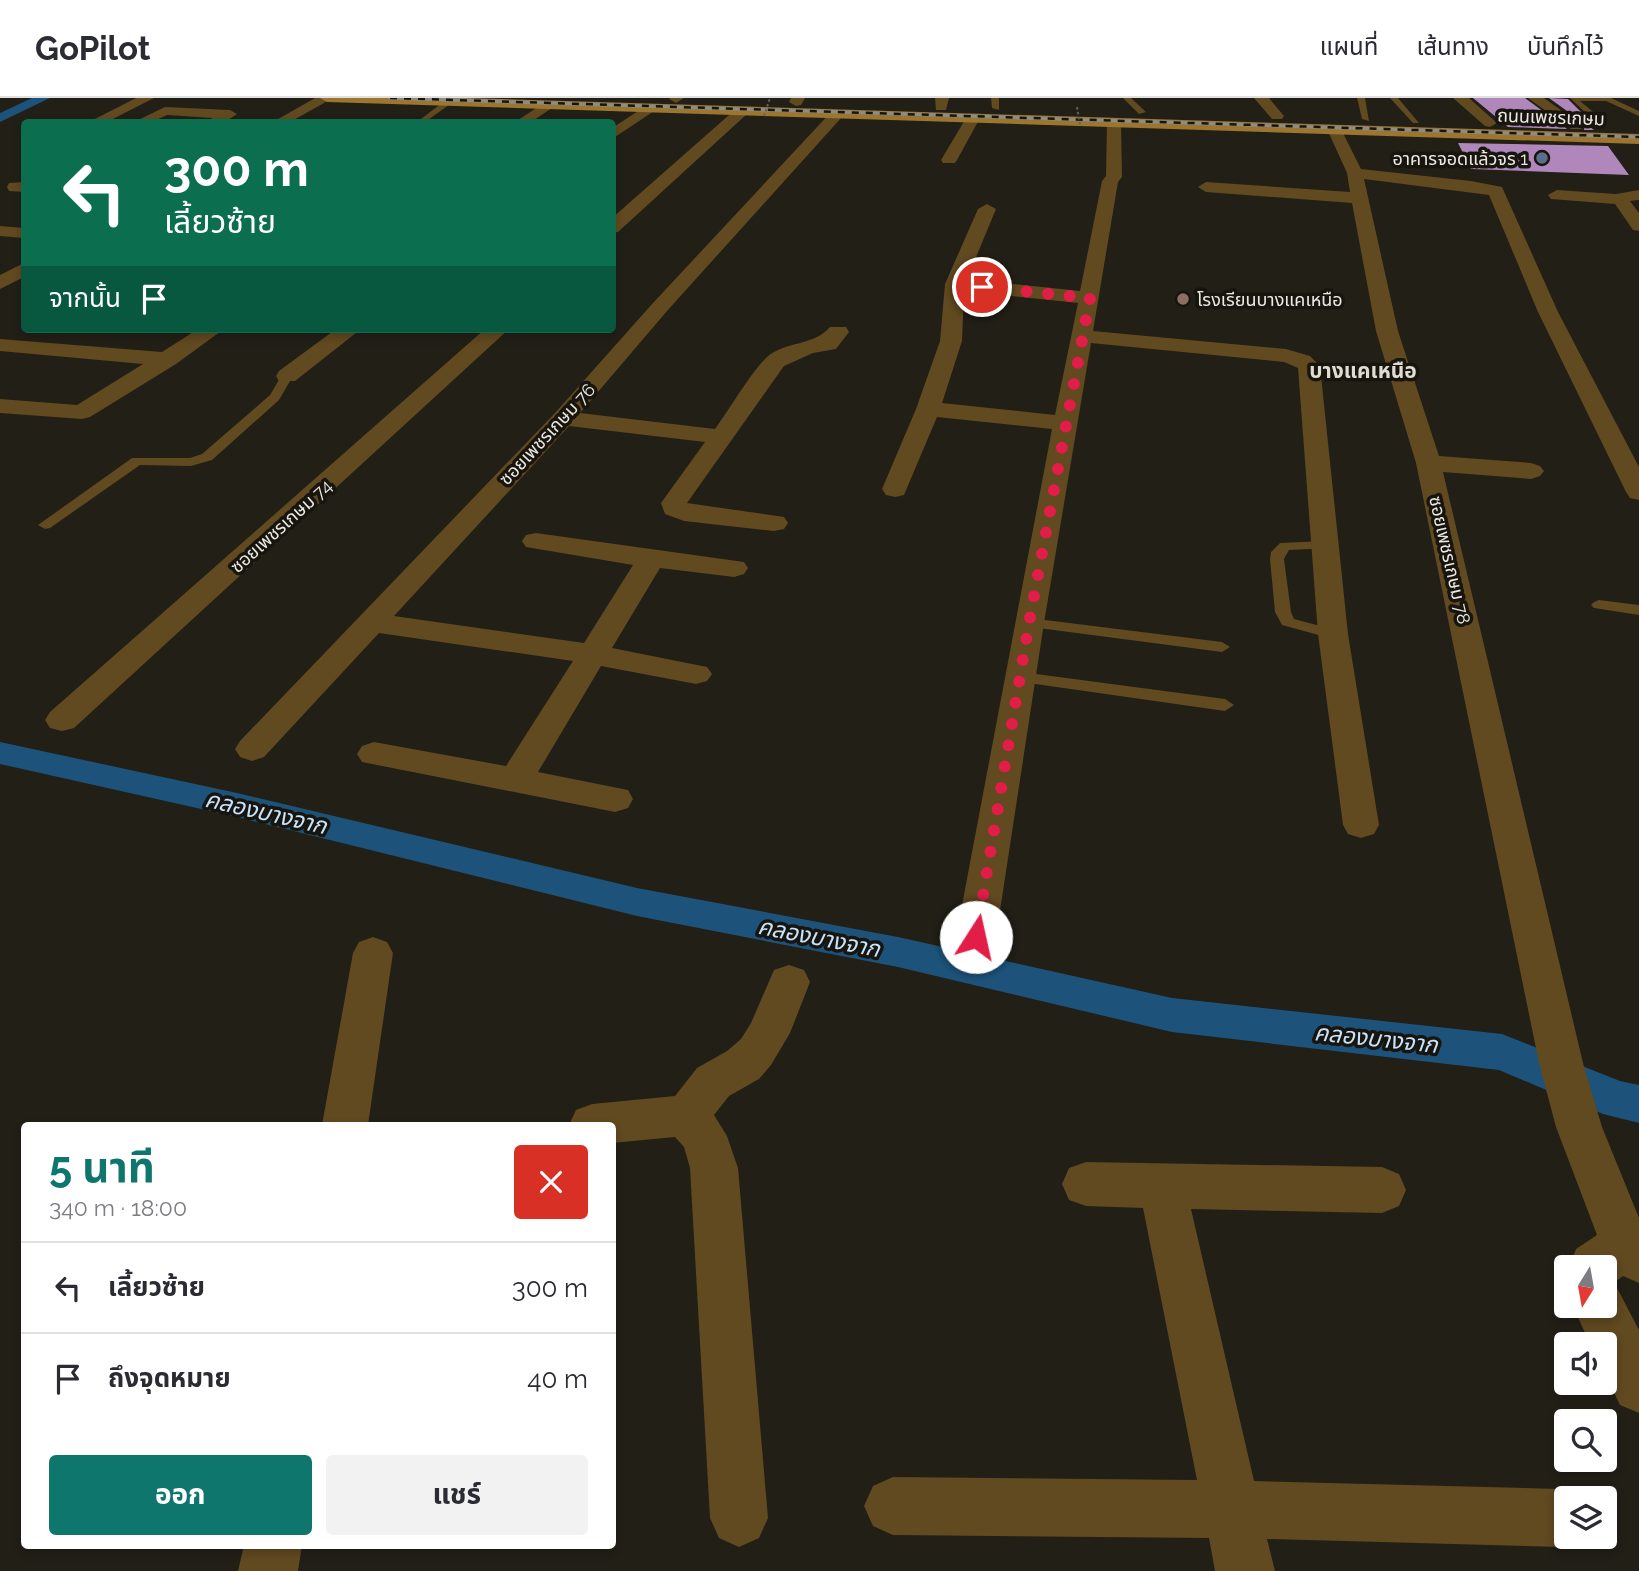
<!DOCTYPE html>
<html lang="th">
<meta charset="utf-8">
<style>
body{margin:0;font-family:Raleway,"Noto Sans Thai",sans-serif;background:#f2f2f3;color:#2b2b33;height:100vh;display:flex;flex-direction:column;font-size:26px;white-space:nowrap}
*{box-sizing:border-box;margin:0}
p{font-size:23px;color:#7c7c81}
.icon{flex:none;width:38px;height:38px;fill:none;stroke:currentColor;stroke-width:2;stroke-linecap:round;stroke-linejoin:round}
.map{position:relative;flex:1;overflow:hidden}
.panel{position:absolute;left:21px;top:1024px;width:595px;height:427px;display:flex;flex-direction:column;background:#fff;border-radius:7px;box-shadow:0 4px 10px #0003}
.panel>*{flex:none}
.banner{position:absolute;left:21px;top:21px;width:595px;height:214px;border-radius:7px;box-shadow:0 4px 10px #0003;background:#0b6e4f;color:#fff;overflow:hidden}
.needle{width:46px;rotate:191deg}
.tools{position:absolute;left:1554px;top:1157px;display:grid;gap:14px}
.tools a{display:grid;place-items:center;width:63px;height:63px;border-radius:7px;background:#fff;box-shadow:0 4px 10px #0003;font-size:35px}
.pin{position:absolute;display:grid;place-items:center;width:60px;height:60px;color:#fff;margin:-30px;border:4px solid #fff;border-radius:50%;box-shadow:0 2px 7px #0007}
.me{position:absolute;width:77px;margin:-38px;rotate:10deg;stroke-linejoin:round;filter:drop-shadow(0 0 5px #0008)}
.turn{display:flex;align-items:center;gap:24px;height:147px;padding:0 28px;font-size:32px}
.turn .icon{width:91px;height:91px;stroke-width:2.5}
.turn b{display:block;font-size:49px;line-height:60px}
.then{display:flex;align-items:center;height:66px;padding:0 28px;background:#0003;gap:14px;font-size:26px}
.round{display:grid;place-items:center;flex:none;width:74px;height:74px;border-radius:7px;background:#f2f2f3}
.overview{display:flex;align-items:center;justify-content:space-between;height:119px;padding:0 28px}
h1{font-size:42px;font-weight:700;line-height:52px;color:#0f766e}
.action{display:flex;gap:14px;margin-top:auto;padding:14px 28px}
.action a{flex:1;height:80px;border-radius:7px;background:#0f766e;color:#fff;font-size:28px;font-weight:700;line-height:80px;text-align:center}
.action a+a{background:#f2f2f3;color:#2b2b33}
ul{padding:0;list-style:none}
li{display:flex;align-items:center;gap:21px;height:91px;padding:0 28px;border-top:2px solid #e1e1e2}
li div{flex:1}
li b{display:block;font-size:26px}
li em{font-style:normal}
header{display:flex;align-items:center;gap:42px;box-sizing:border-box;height:98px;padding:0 35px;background:#fff;border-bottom:2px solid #e1e1e2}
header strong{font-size:33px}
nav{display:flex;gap:38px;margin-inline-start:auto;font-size:24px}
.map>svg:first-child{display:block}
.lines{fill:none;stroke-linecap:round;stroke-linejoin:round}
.canal{fill:#1d537b;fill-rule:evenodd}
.building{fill:#b087ba}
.service{fill:#614920;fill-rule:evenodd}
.minor{fill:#614920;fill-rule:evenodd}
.primary{fill:#9c752e;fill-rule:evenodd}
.rail-casing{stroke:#8d8b84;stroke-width:3.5}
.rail{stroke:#18150e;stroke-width:2.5;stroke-dasharray:7;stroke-linecap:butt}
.path-bridge{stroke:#64625a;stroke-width:2;stroke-dasharray:2.5 2.5;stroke-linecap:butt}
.route{stroke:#e11d48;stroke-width:12;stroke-dasharray:0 21.6}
.service-dot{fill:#5c6f8a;stroke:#18150e;stroke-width:2.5}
.education-dot{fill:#8d6e63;stroke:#18150e;stroke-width:2.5}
.labels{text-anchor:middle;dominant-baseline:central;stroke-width:7;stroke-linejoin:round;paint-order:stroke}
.far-street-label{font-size:18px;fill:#eae9e3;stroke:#18150e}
.far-poi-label{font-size:18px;fill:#eae9e3;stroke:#18150e;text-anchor:end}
.far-quarter-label{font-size:21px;font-weight:bold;fill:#dfdcd1;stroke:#18150e}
.water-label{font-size:23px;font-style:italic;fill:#c7e4fe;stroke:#18150e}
</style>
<header>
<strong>GoPilot</strong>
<nav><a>แผนที่</a><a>เส้นทาง</a><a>บันทึกไว้</a></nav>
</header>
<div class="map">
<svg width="1639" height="1473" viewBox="0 0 1639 1473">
<rect width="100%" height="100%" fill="#211f16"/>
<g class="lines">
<path class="canal" d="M 32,0 L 50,0 L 0,24 L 0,15 Z
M 0,644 L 237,695 L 637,790 L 898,839 L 1172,900 L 1502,936 L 1620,983 L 1639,987 L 1639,1025 L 1603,1016 L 1499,972 L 1172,934 L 898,869 L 637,818 L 237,719 L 0,666 Z"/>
</g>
<path class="building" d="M 1473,0 L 1525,0 L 1567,31 L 1508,29 Z
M 1549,0 L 1568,1 L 1584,17 L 1583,24 L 1594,32 L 1584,32 L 1585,26 Z
M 1458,45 L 1608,48 L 1629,77 L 1471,71 Z"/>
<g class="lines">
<path class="service" d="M 991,0 L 999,0 L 999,12 L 992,10 Z
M 1123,0 L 1131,0 L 1146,14 L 1139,16 Z
M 1357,0 L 1365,0 L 1369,23 L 1362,21 Z
M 1390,0 L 1398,0 L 1419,25 L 1413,25 Z
M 1570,0 L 1611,0 L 1639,13 L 1639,18 L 1606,3 L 1580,3 L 1597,17 L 1592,20 L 1603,28 L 1596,30 L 1584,22 L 1588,17 Z
M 446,2 L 453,4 L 425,24 L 417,24 Z
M 347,22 L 404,22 L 408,24 L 343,24 Z
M 287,274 L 293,278 L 279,302 L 212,362 L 191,368 L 140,367 L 50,430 L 45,431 L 38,427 L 132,360 L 190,360 L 202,356 L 270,297 L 283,275 Z
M 1325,443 L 1330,444 L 1332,447 L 1330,450 L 1289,452 L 1284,461 L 1291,514 L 1294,521 L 1339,533 L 1341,536 L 1333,541 L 1282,527 L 1275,514 L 1270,461 L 1271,454 L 1280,445 Z
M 1599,502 L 1639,507 L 1639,517 L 1594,510 L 1591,507 L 1594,504 Z
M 1029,520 L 1222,544 L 1230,549 L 1222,554 L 1023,528 L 1021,525 Z
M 1021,574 L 1225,601 L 1234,607 L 1225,613 L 1015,583 L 1013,579 L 1015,575 Z"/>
<path class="minor" d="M 136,0 L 154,0 L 107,24 L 89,24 Z
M 315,0 L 333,0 L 290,24 L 273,24 Z
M 684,0 L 676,5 L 669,1 L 670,0 Z
M 791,0 L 805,0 L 801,7 L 796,8 L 789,4 Z
M 935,0 L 949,0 L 946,12 L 936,12 Z
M 1254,0 L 1269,0 L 1284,18 L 1282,21 L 1272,21 Z
M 1453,0 L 1469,0 L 1497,25 L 1490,29 L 1485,28 Z
M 1528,0 L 1544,0 L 1583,28 L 1581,31 L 1571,31 Z
M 547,3 L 554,7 L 552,10 L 531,24 L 515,24 Z
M 649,6 L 654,7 L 654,13 L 612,41 L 612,30 Z
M 165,9 L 230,12 L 237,16 L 225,24 L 208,24 L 212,20 L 167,17 L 152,24 L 134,24 Z
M 742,9 L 747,10 L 749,13 L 747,16 L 618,134 L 612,135 L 612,120 L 737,10 Z
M 837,12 L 842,13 L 844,16 L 842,19 L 667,213 L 580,315 L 715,331 C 729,312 751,274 767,259 C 785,243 814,248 830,229 L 846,229 L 849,234 L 836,251 L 813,255 L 784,268 L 687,405 L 784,419 L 788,425 L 784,431 L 774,433 L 684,423 L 665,416 L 661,405 L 705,344 L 569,328 L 394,518 L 584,545 L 633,467 L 526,449 L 522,443 L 526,437 L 536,435 L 744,464 L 748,470 L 744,476 L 734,479 L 660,470 L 612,550 L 707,569 L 712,576 L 707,583 L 696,586 L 601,568 L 538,674 L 628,692 L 633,701 L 628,710 L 615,714 L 362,664 L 357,656 L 362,648 L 374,644 L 506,668 L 573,563 L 379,535 L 264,659 L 252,663 L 240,659 L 235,651 L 240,643 L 555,315 L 653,205 L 832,13 Z
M 973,16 L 980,20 L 957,62 L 955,65 L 943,65 L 941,62 L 966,20 Z
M 1114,20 L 1121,24 L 1122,79 L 1118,84 L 1093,233 L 1286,251 L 1310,258 L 1320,268 L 1348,536 L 1379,727 L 1374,736 L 1361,740 L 1348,736 L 1343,727 L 1318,536 L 1298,270 L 1284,264 L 1091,245 L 1044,525 L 996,839 L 990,850 L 976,855 L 962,850 L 956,839 L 1052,331 L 937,319 L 904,397 L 895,399 L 886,397 L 882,391 L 916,311 L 940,243 L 945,186 L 978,111 L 987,106 L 996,111 L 967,181 L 1080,193 L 1102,83 L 1106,78 L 1107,24 ZM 964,193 L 1078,205 L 1055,317 L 942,305 L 962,243 Z
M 1334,27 L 1341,31 L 1361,71 L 1471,83 L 1502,89 L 1558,214 L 1639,369 L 1639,402 L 1630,400 L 1626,394 L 1538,214 L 1489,97 L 1364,81 L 1398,233 L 1439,358 L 1531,365 L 1540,368 L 1544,373 L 1540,378 L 1531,381 L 1443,374 L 1583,965 L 1602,1029 L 1639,1120 L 1639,1185 L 1623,1178 L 1611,1187 L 1617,1190 L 1639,1232 L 1639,1315 L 1620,1307 L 1605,1276 L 1605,1246 L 1590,1246 L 1573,1208 L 1605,1208 L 1605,1169 L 1569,1169 L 1576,1151 L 1597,1137 L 1556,1029 L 1539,965 L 1416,365 L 1376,233 L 1352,105 L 1206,94 L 1198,89 L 1206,84 L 1350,94 L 1347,75 L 1327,31 Z
M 24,84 L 24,94 L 9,93 L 7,89 L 9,85 Z
M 1557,92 L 1616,96 L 1639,92 L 1639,102 L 1630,103 L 1639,115 L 1639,133 L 1633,132 L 1615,106 L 1551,101 L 1548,97 Z
M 0,128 L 24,130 L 24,140 L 0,138 Z
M 24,165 L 24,179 L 0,191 L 0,177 Z
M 198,231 L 224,231 L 176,266 L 90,319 L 82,321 L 0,315 L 0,301 L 77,307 L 143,266 L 0,253 L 0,241 L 162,254 Z
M 336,231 L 361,231 L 295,283 L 279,283 L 276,278 L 279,273 Z
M 485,231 L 509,231 L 74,630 L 62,633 L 50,630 L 45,622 L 50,614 Z
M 373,839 L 387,844 L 393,855 L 368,1027 L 322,1027 L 353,855 L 359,844 Z
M 789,867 L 804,872 L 810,884 L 790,935 L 771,967 L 759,981 L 729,998 L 714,1017 L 727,1038 L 738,1070 L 768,1420 L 759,1440 L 739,1449 L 719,1440 L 710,1420 L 690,1070 L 684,1049 L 675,1039 L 612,1045 L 612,1027 L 569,1027 L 576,1012 L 592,1006 L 675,998 L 697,970 L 727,953 L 741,941 L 751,925 L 774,872 Z
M 1086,1064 L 1382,1069 L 1399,1076 L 1406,1092 L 1399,1108 L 1382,1115 L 1191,1111 L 1254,1383 L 1560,1391 L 1580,1400 L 1566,1400 L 1566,1438 L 1581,1438 L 1580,1440 L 1560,1449 L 1267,1441 L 1275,1473 L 1215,1473 L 1209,1440 L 893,1437 L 873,1428 L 864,1408 L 873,1388 L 893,1379 L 1197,1382 L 1143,1110 L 1086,1108 L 1069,1102 L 1062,1086 L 1069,1070 Z
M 244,1447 L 302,1447 L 298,1473 L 238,1473 Z"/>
<path class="primary" d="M 320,0 L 469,0 L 1639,36 L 1639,46 L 327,4 Z"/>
<g class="rail-casing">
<path id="rail" d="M 390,0 L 1639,39"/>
</g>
<use href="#rail" class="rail"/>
<path class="path-bridge" d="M 1077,9 L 1080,27
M 764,18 L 770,0"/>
</g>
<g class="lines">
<path class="route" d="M 976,839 L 1029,525 L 1090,200 L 982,189"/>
</g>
<circle class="service-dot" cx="1542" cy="60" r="7"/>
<circle class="education-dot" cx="1183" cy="201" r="7"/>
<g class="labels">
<g class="far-street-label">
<text transform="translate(1551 19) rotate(2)">ถนนเพชรเกษม</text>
<text transform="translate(547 336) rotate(-47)">ซอยเพชรเกษม 76</text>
<text transform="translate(281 428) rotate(-42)">ซอยเพชรเกษม 74</text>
<text transform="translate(1450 462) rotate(77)">ซอยเพชรเกษม 78</text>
</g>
<g class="far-poi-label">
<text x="1528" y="60">อาคารจอดแล้วจร 1</text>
<text x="1197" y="201" text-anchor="start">โรงเรียนบางแคเหนือ</text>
</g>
<g class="far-quarter-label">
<text x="1363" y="272">บางแคเหนือ</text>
</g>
<g class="water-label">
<text transform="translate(266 714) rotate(13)">คลองบางจาก</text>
<text transform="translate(819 839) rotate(11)">คลองบางจาก</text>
<text transform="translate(1376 940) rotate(6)">คลองบางจาก</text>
</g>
</g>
</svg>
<div class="tools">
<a><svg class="needle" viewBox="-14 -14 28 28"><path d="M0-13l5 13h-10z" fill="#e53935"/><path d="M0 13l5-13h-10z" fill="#7c7c81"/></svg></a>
<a><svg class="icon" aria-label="sound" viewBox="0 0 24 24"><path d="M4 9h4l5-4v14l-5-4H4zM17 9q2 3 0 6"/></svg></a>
<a><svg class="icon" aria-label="search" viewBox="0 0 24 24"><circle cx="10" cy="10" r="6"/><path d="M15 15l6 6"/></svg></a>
<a><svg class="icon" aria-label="layers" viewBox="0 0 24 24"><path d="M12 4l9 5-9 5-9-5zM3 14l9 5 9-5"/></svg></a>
</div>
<div class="pin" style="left:982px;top:189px;background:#d93025"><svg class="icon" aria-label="arrive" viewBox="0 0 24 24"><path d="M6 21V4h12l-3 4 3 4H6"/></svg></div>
<svg class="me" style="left:976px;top:839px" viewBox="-20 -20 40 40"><circle r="19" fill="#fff"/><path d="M0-13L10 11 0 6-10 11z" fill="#e11d48"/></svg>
<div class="banner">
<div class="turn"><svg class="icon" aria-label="left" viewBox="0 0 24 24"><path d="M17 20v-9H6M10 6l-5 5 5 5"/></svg><div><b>300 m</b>เลี้ยวซ้าย</div></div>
<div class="then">จากนั้น<svg class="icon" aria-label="arrive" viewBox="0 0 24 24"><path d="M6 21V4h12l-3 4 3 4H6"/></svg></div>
</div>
<section class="panel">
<div class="overview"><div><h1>5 นาที</h1><p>340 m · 18:00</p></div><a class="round" style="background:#d93025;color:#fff"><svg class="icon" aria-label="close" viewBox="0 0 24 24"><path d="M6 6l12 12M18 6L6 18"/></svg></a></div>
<ul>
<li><svg class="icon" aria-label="left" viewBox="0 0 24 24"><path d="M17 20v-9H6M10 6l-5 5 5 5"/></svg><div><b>เลี้ยวซ้าย</b></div><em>300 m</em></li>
<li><svg class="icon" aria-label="arrive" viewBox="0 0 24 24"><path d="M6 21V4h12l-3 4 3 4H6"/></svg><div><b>ถึงจุดหมาย</b></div><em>40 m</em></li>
</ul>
<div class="action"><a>ออก</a><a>แชร์</a></div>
</section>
</div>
